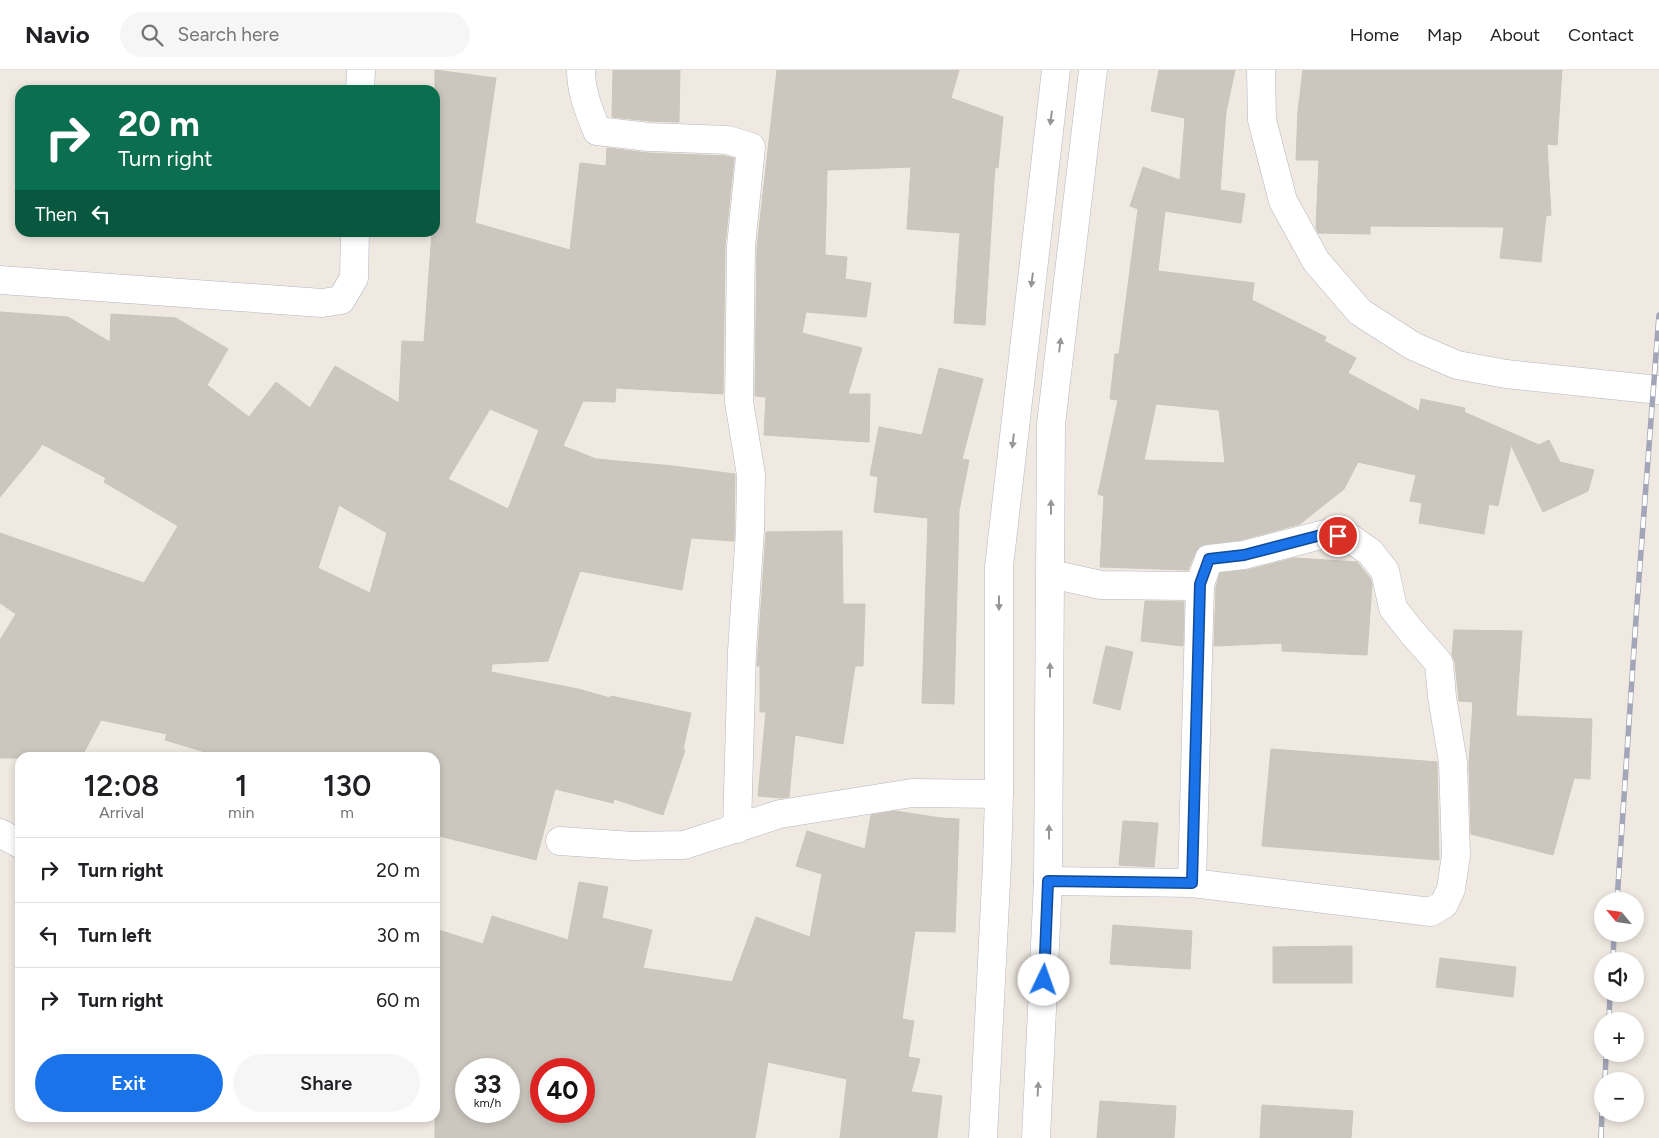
<!DOCTYPE html>
<meta charset="utf-8">
<style>
body{margin:0;font-family:Figtree,sans-serif;background:#f6f6f6;color:#202124;height:100vh;display:flex;flex-direction:column;font-size:19px;white-space:nowrap}
*{box-sizing:border-box;margin:0}
p{font-size:16px;color:#757577}
.icon{flex:none;width:28px;height:28px;fill:none;stroke:currentColor;stroke-width:2;stroke-linecap:round;stroke-linejoin:round}
.map{position:relative;flex:1;overflow:hidden}
.sheet{position:absolute;left:15px;top:682px;width:425px;height:370px;display:flex;flex-direction:column;background:#fff;border-radius:15px;box-shadow:0 2px 8px #0003}
.sheet>*{flex:none}
.banner{position:absolute;left:15px;top:15px;width:425px;height:152px;border-radius:15px;box-shadow:0 2px 8px #0003;background:#0b6e4f;color:#fff;overflow:hidden}
.needle{width:32px;rotate:299deg}
.fabs{position:absolute;left:1594px;top:822px;display:grid;gap:10px}
.fabs a{display:grid;place-items:center;width:50px;height:50px;border-radius:50%;background:#fff;box-shadow:0 2px 8px #0003;font-size:25px}
.speed{position:absolute;left:455px;top:988px;display:flex;gap:10px;font-size:25px;font-weight:700;text-align:center}
.speed>*{display:grid;place-content:center;width:65px;height:65px;border-radius:50%;background:#fff;box-shadow:0 2px 8px #0003;line-height:1}
.speed small{font-size:12px;font-weight:400}
.speed .limit{border:8px solid #d22;background:#fff;color:#111}
.pin{position:absolute;display:grid;place-items:center;width:42px;height:42px;color:#fff;margin:-21px;border:2px solid #fff;border-radius:50%;box-shadow:0 1px 5px #0007}
.me{position:absolute;width:55px;margin:-28px;rotate:3deg;stroke-linejoin:round;filter:drop-shadow(0 0 4px #0008)}
.turn{display:flex;align-items:center;gap:18px;height:105px;padding:0 20px;font-size:22px}
.turn .icon{width:65px;height:65px;stroke-width:2.5}
.turn b{display:block;font-size:35px;line-height:42px}
.then{display:flex;align-items:center;height:48px;padding:0 20px;background:#0003;gap:10px;font-size:19px}
.eta{display:flex;justify-content:space-evenly;align-items:center;height:85px;text-align:center}
.eta b{font-size:30px;font-weight:600;line-height:35px}
.action{display:flex;gap:10px;margin-top:auto;padding:10px 20px}
.action a{flex:1;height:58px;border-radius:30px;background:#1a73e8;color:#fff;font-size:20px;font-weight:600;line-height:58px;text-align:center}
.action a+a{background:#f6f6f6;color:#202124}
ul{padding:0;list-style:none}
li{display:flex;align-items:center;gap:15px;height:65px;padding:0 20px;border-top:1px solid #e0e0e0}
li div{flex:1}
li b{display:block;font-size:19px}
li em{font-style:normal}
header{display:flex;align-items:center;gap:30px;box-sizing:border-box;height:70px;padding:0 25px;background:#fff;border-bottom:1px solid #e0e0e0}
header strong{font-size:24px}
nav{display:flex;gap:28px;margin-inline-start:auto;font-size:18px}
.search{width:350px;height:45px;background:#f6f6f6;display:flex;align-items:center;gap:12px;box-sizing:border-box;padding:0 18px;border-radius:28px;color:#757577;font-size:19px}
.map>svg:first-child{display:block}
.building{fill:#cbc7bf;stroke:#cbc5ba;fill-rule:evenodd}
.lines{fill:none;stroke-linecap:round;stroke-linejoin:round}
.minor-casing{stroke:#b4b7c1;stroke-width:29}
.tertiary-casing{stroke:#b4b7c1;stroke-width:29}
.minor{stroke:#fff;stroke-width:28}
.tertiary{stroke:#fff;stroke-width:28}
.rail-casing{stroke:#a3a6b8;stroke-width:5.5}
.rail{stroke:#fff;stroke-width:4;stroke-dasharray:11;stroke-linecap:butt}
.oneway{fill:#969696}
.route-casing{stroke:#114b97;stroke-width:12}
.route{stroke:#1a73e8;stroke-width:9}
</style>
<header>
<strong>Navio</strong>
<div class="search"><svg class="icon" aria-label="search" viewBox="0 0 24 24"><circle cx="10" cy="10" r="6"/><path d="M15 15l6 6"/></svg>Search here</div>
<nav><a>Home</a><a>Map</a><a>About</a><a>Contact</a></nav>
</header>
<div class="map">
<svg width="1659" height="1068" viewBox="0 0 1659 1068">
<rect width="100%" height="100%" fill="#efe9e1"/>
<path class="building" d="M 435,0 L 496,8 L 475,153 L 570,180 L 580,93 L 606,96 L 607,78 L 648,83 L 725,86 L 734,88 L 725,176 L 723,324 L 616,318 L 615,332 L 583,331 L 563,376 L 596,389 L 673,396 L 735,404 L 734,471 L 691,468 L 682,520 L 580,501 L 548,591 L 492,594 L 491,602 L 578,619 L 610,628 L 611,626 L 691,643 L 683,679 L 685,680 L 663,745 L 614,729 L 613,733 L 555,719 L 536,790 L 435,765 L 435,688 L 225,688 L 165,670 L 167,664 L 101,650 L 81,688 L 0,688 L 0,570 L 16,544 L 0,533 L 0,463 L 144,513 L 178,456 L 104,412 L 106,408 L 42,374 L 37,382 L 0,427 L 0,242 L 68,247 L 110,272 L 111,244 L 176,248 L 228,279 L 207,315 L 249,347 L 276,312 L 310,338 L 335,296 L 399,333 L 402,271 L 424,272 L 432,162 L 435,162 ZM 490,339 L 539,360 L 508,439 L 448,409 ZM 339,435 L 387,463 L 370,523 L 318,498 Z
M 613,0 L 680,0 L 679,52 L 650,51 L 612,47 Z
M 777,0 L 959,0 L 951,28 L 1003,47 L 998,98 L 995,97 L 985,255 L 954,253 L 960,163 L 907,159 L 911,97 L 827,100 L 825,185 L 847,187 L 845,209 L 871,213 L 866,247 L 806,242 L 802,263 L 862,278 L 848,324 L 870,324 L 869,372 L 764,365 L 766,327 L 755,326 L 757,177 Z
M 1159,0 L 1235,0 L 1226,42 L 1220,120 L 1245,124 L 1241,153 L 1165,141 L 1158,201 L 1254,213 L 1252,230 L 1326,267 L 1324,271 L 1356,288 L 1348,303 L 1419,341 L 1421,329 L 1465,338 L 1464,342 L 1539,375 L 1549,370 L 1560,392 L 1594,400 L 1588,421 L 1543,442 L 1511,375 L 1498,436 L 1489,434 L 1484,464 L 1419,453 L 1422,433 L 1410,431 L 1416,405 L 1358,392 L 1344,419 L 1300,454 L 1241,470 L 1207,474 L 1200,476 L 1195,483 L 1188,500 L 1100,497 L 1104,426 L 1098,424 L 1118,330 L 1110,329 L 1115,284 L 1119,284 L 1138,139 L 1130,136 L 1143,97 L 1180,110 L 1185,48 L 1151,41 ZM 1156,334 L 1219,340 L 1225,393 L 1144,390 Z
M 1303,0 L 1562,0 L 1557,75 L 1547,74 L 1551,145 L 1546,146 L 1541,192 L 1500,188 L 1504,157 L 1370,156 L 1370,164 L 1318,163 L 1316,158 L 1319,90 L 1296,90 L 1298,41 Z
M 939,298 L 983,309 L 962,389 L 969,390 L 959,441 L 954,634 L 922,633 L 928,448 L 874,442 L 878,407 L 870,405 L 879,357 L 922,365 Z
M 842,461 L 843,534 L 865,534 L 863,596 L 855,596 L 843,674 L 795,665 L 789,727 L 781,728 L 758,726 L 766,642 L 760,642 L 760,596 L 757,596 L 766,462 Z
M 1294,488 L 1357,492 L 1370,508 L 1372,514 L 1367,585 L 1282,581 L 1282,573 L 1214,576 L 1216,517 L 1220,503 L 1248,500 Z
M 1145,531 L 1184,532 L 1183,576 L 1141,571 Z
M 1454,560 L 1522,561 L 1516,646 L 1592,649 L 1590,709 L 1574,708 L 1553,785 L 1471,764 L 1469,694 L 1473,632 L 1459,631 L 1455,592 L 1452,585 Z
M 1106,576 L 1133,582 L 1120,640 L 1093,633 Z
M 1271,679 L 1437,692 L 1439,790 L 1262,776 Z
M 895,741 L 941,748 L 959,749 L 955,862 L 915,861 L 902,949 L 914,951 L 908,987 L 920,989 L 911,1022 L 942,1026 L 937,1068 L 840,1068 L 847,1009 L 768,992 L 755,1068 L 435,1068 L 435,859 L 483,874 L 492,846 L 568,870 L 579,812 L 608,817 L 602,848 L 652,860 L 643,898 L 732,912 L 756,847 L 810,867 L 822,804 L 796,796 L 807,761 L 865,779 L 871,745 ZM 466,999 L 509,999 L 509,1041 L 466,1041 ZM 541,999 L 584,999 L 584,1041 L 541,1041 Z
M 1123,751 L 1158,753 L 1154,797 L 1119,795 Z
M 1113,855 L 1192,861 L 1190,899 L 1110,894 Z
M 1352,876 L 1352,913 L 1273,913 L 1273,877 Z
M 1440,888 L 1516,897 L 1513,927 L 1436,917 Z
M 1100,1031 L 1176,1036 L 1174,1068 L 1097,1068 Z
M 1262,1035 L 1353,1041 L 1351,1068 L 1260,1068 Z"/>
<g class="lines">
<g class="minor-casing">
<path id="minor" d="M 581,0 C 581,22 589,41 597,61 L 649,67 L 728,70 L 751,77 L 741,176 L 739,332 L 751,405 L 750,460 L 742,581 L 737,759
M 1261,0 L 1262,50 L 1283,131 L 1316,191 L 1360,242 L 1413,276 L 1457,295 L 1506,304 L 1659,320
M 360,20 L 361,0
M 0,210 L 322,233 L 341,230 L 354,208 L 355,162
M 0,763 L 20,774
M 560,771 L 633,776 L 684,775 L 780,744 L 912,723 L 999,724
M 1048,811 L 1192,813 L 1431,842 L 1444,834 L 1451,819 L 1456,785 L 1453,692 L 1442,627 L 1439,593 L 1410,560 L 1393,538 L 1385,501 L 1370,482 L 1350,468 L 1325,464 L 1244,485 L 1209,489 L 1200,514 L 1187,516 L 1101,515 L 1051,504
M 1192,813 L 1200,514"/>
</g>
<g class="tertiary-casing">
<path id="tertiary" d="M 983,1068 L 997,793 L 999,724 L 999,497 L 1056,0
M 1036,1068 L 1048,811 L 1051,354 L 1093,0"/>
</g>
<use href="#minor" class="minor"/>
<use href="#tertiary" class="tertiary"/>
<g class="rail-casing">
<path id="rail" d="M 1617,831 L 1637,534 L 1659,245
M 1613,891 L 1614,864
M 1609,951 L 1610,924
M 1605,1011 L 1606,984
M 1601,1068 L 1602,1042"/>
</g>
<use href="#rail" class="rail"/>
</g>
<defs><path id="oneway-solid" d="M-6-.8H1V-3.2L6.5 0L1 3.2V.8H-6Z" transform="scale(1.25)"/></defs>
<g class="oneway">
<use href="#oneway-solid" transform="translate(1051 48) rotate(97)"/>
<use href="#oneway-solid" transform="translate(1032 210) rotate(97)"/>
<use href="#oneway-solid" transform="translate(1060 275) rotate(-83)"/>
<use href="#oneway-solid" transform="translate(1013 371) rotate(97)"/>
<use href="#oneway-solid" transform="translate(1051 437) rotate(-90)"/>
<use href="#oneway-solid" transform="translate(999 533) rotate(90)"/>
<use href="#oneway-solid" transform="translate(1050 600) rotate(-90)"/>
<use href="#oneway-solid" transform="translate(1049 762) rotate(-90)"/>
<use href="#oneway-solid" transform="translate(1038 1019) rotate(-87)"/>
</g>
<g class="lines">
<g class="route-casing">
<path id="route" d="M 1044,910 L 1048,811 L 1192,813 L 1200,514 L 1209,489 L 1244,485 L 1325,464 L 1338,466"/>
</g>
<use href="#route" class="route"/>
</g>
</svg>
<div class="fabs">
<a><svg class="needle" viewBox="-14 -14 28 28"><path d="M0-13l5 13h-10z" fill="#e53935"/><path d="M0 13l5-13h-10z" fill="#757577"/></svg></a>
<a><svg class="icon" aria-label="sound" viewBox="0 0 24 24"><path d="M4 9h4l5-4v14l-5-4H4zM17 9q2 3 0 6"/></svg></a>
<a>+</a>
<a>−</a>
</div>
<div class="speed"><div>33<small>km/h</small></div><div class="limit">40</div></div>
<div class="pin" style="left:1338px;top:466px;background:#d93025"><svg class="icon" aria-label="arrive" viewBox="0 0 24 24"><path d="M6 21V4h12l-3 4 3 4H6"/></svg></div>
<svg class="me" style="left:1044px;top:910px" viewBox="-20 -20 40 40"><circle r="19" fill="#fff"/><path d="M0-13L10 11 0 6-10 11z" fill="#1a73e8"/></svg>
<div class="banner">
<div class="turn"><svg class="icon" aria-label="right" viewBox="0 0 24 24"><path d="M7 20v-9h11M14 6l5 5-5 5"/></svg><div><b>20 m</b>Turn right</div></div>
<div class="then">Then<svg class="icon" aria-label="left" viewBox="0 0 24 24"><path d="M17 20v-9H6M10 6l-5 5 5 5"/></svg></div>
</div>
<section class="sheet">
<div class="eta">
<div><b>12:08</b><p>Arrival</p></div>
<div><b>1</b><p>min</p></div>
<div><b>130</b><p>m</p></div>
</div>
<ul>
<li><svg class="icon" aria-label="right" viewBox="0 0 24 24"><path d="M7 20v-9h11M14 6l5 5-5 5"/></svg><div><b>Turn right</b></div><em>20 m</em></li>
<li><svg class="icon" aria-label="left" viewBox="0 0 24 24"><path d="M17 20v-9H6M10 6l-5 5 5 5"/></svg><div><b>Turn left</b></div><em>30 m</em></li>
<li><svg class="icon" aria-label="right" viewBox="0 0 24 24"><path d="M7 20v-9h11M14 6l5 5-5 5"/></svg><div><b>Turn right</b></div><em>60 m</em></li>
</ul>
<div class="action"><a>Exit</a><a>Share</a></div>
</section>
</div>
